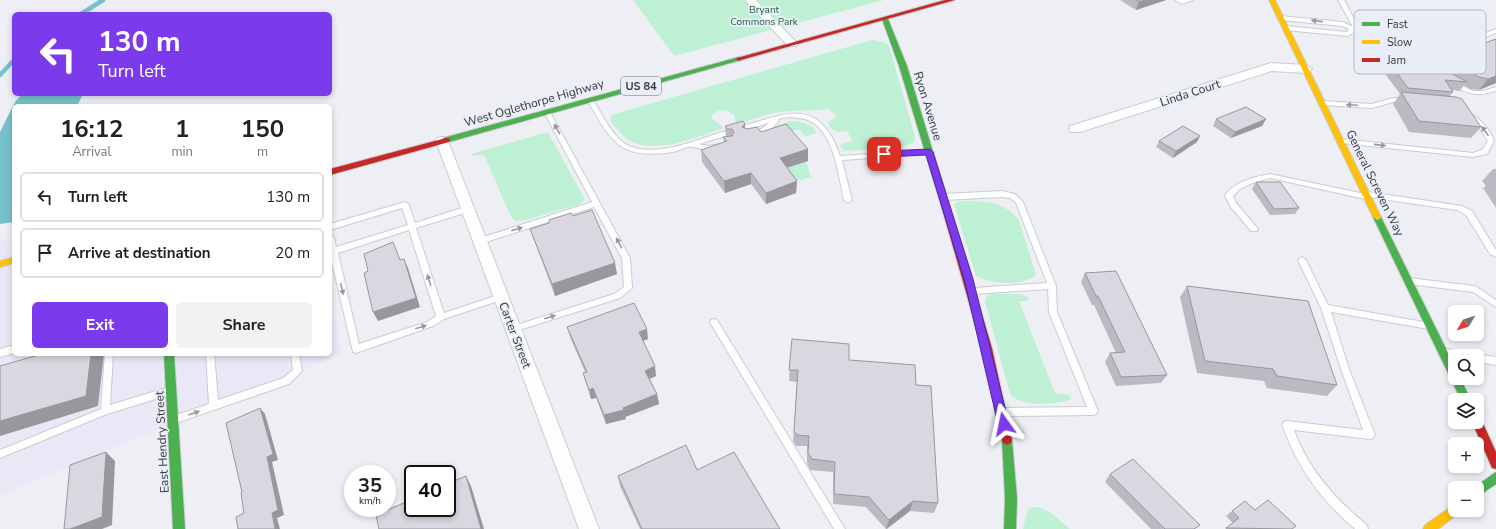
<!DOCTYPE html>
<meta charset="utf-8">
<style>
body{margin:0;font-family:"Nunito Sans",sans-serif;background:#f2f2f2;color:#222;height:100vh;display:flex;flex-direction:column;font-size:15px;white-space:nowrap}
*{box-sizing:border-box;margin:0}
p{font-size:13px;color:#767676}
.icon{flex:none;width:22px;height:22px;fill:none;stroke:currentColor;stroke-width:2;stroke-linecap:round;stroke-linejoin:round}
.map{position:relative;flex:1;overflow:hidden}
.panel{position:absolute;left:12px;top:104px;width:320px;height:252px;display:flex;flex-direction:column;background:#fff;border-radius:6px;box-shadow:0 2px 6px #0003}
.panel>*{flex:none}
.hud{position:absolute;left:12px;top:12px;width:320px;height:84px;border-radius:6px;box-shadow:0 2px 6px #0003;background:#7c3aed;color:#fff;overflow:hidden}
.needle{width:26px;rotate:231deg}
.buttons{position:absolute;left:1448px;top:305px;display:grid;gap:8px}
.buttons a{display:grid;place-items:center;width:36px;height:36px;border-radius:6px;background:#fff;box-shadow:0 2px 6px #0003;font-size:20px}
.speed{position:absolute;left:344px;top:465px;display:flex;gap:8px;font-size:20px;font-weight:700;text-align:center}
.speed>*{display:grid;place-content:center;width:52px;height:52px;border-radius:50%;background:#fff;box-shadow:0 2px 6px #0003;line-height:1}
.speed small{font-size:10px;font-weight:400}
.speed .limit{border:2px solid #111;border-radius:6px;background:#fff;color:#111}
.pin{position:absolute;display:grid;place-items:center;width:34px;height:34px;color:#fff;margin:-17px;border-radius:8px;box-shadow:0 2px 6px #0006}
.me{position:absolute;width:44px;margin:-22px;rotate:348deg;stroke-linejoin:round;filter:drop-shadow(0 0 3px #0008)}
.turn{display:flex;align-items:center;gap:14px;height:84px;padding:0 20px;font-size:18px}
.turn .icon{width:52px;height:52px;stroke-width:2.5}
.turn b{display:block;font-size:28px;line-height:34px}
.eta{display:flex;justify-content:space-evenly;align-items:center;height:68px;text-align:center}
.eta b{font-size:24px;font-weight:700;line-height:28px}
.button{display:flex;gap:8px;margin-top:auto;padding:8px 20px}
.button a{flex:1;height:46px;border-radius:6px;background:#7c3aed;color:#fff;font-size:16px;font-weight:700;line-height:46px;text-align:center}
.button a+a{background:#f2f2f2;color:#222}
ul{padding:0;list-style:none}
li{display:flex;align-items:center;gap:12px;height:50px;margin:0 8px 6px;padding:0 12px;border:2px solid #e0e0e0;border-radius:6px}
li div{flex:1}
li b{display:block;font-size:15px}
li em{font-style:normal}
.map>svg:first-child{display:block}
.commercial{fill:#eae7f6}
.green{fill:#bef1d4}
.water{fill:#76c2ca}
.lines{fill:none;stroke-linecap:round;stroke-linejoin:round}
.stream{stroke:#76c2ca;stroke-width:4.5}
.lane-casing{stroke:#cacccf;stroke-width:2}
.street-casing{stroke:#cacccf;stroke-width:2}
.fast-casing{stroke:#cacccf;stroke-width:2}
.slow-casing{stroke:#cacccf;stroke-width:2}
.jam-casing{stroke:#cacccf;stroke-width:2}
.lane{fill:#fcfdfd;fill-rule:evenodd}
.street{fill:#fcfdfd;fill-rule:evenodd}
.fast{fill:#4caf50;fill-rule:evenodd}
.slow{fill:#ffc107;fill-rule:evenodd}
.jam{fill:#c62828;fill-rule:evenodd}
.wall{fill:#bcb9c2}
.shaded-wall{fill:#99969e}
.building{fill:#dbd7e1;stroke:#99969e}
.oneway{fill:#989a9c}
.route{fill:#7c3aed;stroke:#51269a}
.labels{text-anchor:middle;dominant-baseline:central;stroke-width:3.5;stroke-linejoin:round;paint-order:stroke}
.far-park-label{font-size:10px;fill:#20643f;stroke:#eaeef8}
.shield{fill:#eaeef8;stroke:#6b6d73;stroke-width:1}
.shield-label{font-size:11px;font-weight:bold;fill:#34363a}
.street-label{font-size:12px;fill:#34363a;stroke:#eaeef8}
.key{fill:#eaeef8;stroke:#b3b7bf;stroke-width:1}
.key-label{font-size:11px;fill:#34363a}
</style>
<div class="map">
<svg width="1496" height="529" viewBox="0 0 1496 529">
<rect width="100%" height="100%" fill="#eeeff4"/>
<path class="commercial" d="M 14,238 L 14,354 L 330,354 L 330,292 L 342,353 L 0,495 L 0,241 Z"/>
<path class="green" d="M 633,0 L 884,0 L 674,56 Z
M 872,40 L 884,42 L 889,46 L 915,136 L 914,142 L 904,147 L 844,151 L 840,145 L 852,141 L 847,131 C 837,132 832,133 828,122 L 837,117 L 829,109 C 815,111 803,110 789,111 C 771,112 754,119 737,124 L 735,121 L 734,115 C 727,109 721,109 714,113 L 711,118 L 724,128 C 694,138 641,162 618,130 C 614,126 611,122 610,117 L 614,114 Z
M 790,121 C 801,121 812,123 817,133 L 805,136 L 800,130 L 796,130 L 759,141 L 775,127 Z
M 548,132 L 584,198 L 583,202 L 577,205 L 526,220 L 515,221 L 511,217 L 484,155 L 471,156 L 471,154 Z
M 806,161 L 811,177 L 789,183 L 780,170 Z
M 959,201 C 984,201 1002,200 1019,220 L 1036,275 C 1023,287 991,284 976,276 L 954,204 Z
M 992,294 L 1020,294 L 1028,297 L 1029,301 L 1019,301 L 1055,393 L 1070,395 L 1071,399 C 1057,405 1021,407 1010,394 L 985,301 L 987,296 Z
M 1039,507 L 1051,513 L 1070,529 L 1023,529 L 1026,516 L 1029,508 Z"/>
<path class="water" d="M 22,94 L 83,94 L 77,106 L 14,106 L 14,222 L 0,224 L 0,132 L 15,102 Z"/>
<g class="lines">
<path class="stream" d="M 81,14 L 103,0
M 0,75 L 14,60"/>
<g class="lane-casing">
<path id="lane" d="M 1175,0 L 1193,0 L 1182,4 Z
M 1338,0 L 1344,0 L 1359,28 L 1417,60 L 1496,29 L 1496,33 L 1417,64 L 1356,31 L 1348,36 L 1285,30 L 1282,28 L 1285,26 L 1347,32 L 1349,29 L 1342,26 L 1280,20 L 1277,18 L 1280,16 L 1343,22 L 1353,27 Z
M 1452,81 L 1473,91 L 1483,91 L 1496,87 L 1496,91 C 1476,97 1468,94 1450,84 L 1450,82 Z
M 590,98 L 592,99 C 602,113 610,133 624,143 C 649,160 694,141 719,133 C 739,127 758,121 778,116 C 813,107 829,124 840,156 L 930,150 L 934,152 L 930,154 L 842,160 L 852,200 L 848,203 L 844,200 C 838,173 833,120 798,118 C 793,117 783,117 779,119 C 778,120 778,121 778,122 C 773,128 760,139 753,138 L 752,136 L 769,123 L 699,144 L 708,146 L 721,144 L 722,146 L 721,148 C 717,149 711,150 706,150 C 700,149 694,146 688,147 C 683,148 678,151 673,152 C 619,160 612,142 587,100 Z
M 1393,98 L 1405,98 L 1408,100 L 1405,102 L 1393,102 L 1372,108 L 1323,105 L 1320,103 L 1323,101 L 1372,104 Z
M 547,110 L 550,112 L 630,258 L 632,288 L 620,298 L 513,332 L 510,331 L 509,329 L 510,327 L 614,294 L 624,287 L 622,258 L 594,207 L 480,244 L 476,241 L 477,239 L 592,202 L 544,112 Z
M 1469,114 C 1481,118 1490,130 1494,141 L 1487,154 L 1473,157 L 1341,143 L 1338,141 L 1341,139 L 1473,153 L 1482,150 L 1488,141 L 1480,129 L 1467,117 L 1466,116 Z
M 1270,174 L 1365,194 L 1368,192 L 1462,206 L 1472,211 L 1496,250 L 1496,257 L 1490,254 L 1466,215 L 1457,210 L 1368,197 L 1365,199 L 1270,178 L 1250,184 L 1240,189 L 1233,196 L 1236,203 L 1258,229 L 1257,231 L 1251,231 L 1230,206 L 1225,195 C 1236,181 1254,177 1270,174 Z
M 1002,191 L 1015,194 L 1023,202 L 1056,286 L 1057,312 L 1098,411 L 1096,414 L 1093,415 L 1005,416 L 1002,415 L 1000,412 L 1002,409 L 1005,408 L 1087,407 L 1049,312 L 1048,289 L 973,294 L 970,293 L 969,291 L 970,289 L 973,288 L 1047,283 L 1016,203 L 1010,198 L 1002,197 L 943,200 L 939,197 L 943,194 Z
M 405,202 L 409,205 L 415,223 L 468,206 L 472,209 L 471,211 L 416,228 L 444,313 L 501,294 L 504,295 L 505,297 L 504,299 L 444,319 L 433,326 L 356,353 L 353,352 L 330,254 L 330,234 L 334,237 L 336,247 L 408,225 L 402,208 L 330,230 L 330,224 ZM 409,230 L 436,316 L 427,322 L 359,344 L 338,253 Z
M 1302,257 L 1306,260 L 1328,305 L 1429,323 L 1432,324 L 1433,326 L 1432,328 L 1429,329 L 1331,312 L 1349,369 L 1375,435 L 1373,438 L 1370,439 L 1294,430 C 1308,469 1335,499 1367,525 L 1368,529 L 1355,529 C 1319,498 1299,469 1282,425 L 1284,422 L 1287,421 L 1363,430 L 1341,369 L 1321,308 L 1298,260 Z
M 1409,278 L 1475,286 L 1496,300 L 1496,307 L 1473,292 L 1409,284 L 1406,283 L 1405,281 L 1406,279 Z
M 714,319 L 717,320 L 845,529 L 834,529 L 711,324 L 710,322 L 711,320 Z
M 14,345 L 14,353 L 0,357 L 0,349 Z
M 1446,349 L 1467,352 L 1470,353 L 1471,356 L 1455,356 L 1455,358 L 1443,356 L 1442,353 L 1443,350 Z
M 105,354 L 113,354 L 110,405 L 169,387 L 172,388 L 174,391 L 172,394 L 107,414 L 0,458 L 0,450 L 101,409 Z
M 206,354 L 214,354 L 218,400 L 283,378 L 293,370 L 291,354 L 299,354 L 302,371 L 289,384 L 176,423 L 173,422 L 171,419 L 173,416 L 209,404 Z
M 1477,354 L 1496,357 L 1496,365 L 1477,362 L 1477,356 L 1474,356 Z"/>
</g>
<g class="street-casing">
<path id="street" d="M 745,0 L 756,0 L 796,42 L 798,44 L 796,46 L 788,46 Z
M 1271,63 L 1306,65 L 1310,67 L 1312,69 L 1310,71 L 1306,73 L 1272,71 L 1080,132 L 1070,132 L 1069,129 L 1070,126 Z
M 442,137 L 447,138 L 448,141 L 599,529 L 579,529 L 436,141 L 437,138 Z"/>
</g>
<g class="fast-casing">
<path id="fast" d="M 885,17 L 888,19 L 907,66 L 947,198 L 946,200 L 940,200 L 939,198 L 899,66 L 882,19 Z
M 739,57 L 742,59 L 741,60 L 449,142 L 446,142 L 442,140 L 443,138 Z
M 1377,214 L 1381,217 L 1455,367 L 1455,378 L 1460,378 L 1471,400 L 1461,400 L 1373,217 Z
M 164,354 L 174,354 L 185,529 L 173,529 Z
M 1007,435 L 1011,437 L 1012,440 L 1017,498 L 1016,529 L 1004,529 L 1005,498 L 1002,440 L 1003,437 Z
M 1496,472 L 1496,484 L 1477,497 L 1477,488 L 1473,488 Z"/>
</g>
<g class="slow-casing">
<path id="slow" d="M 1269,0 L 1275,0 L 1381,217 L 1380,219 L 1377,220 L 1373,217 Z
M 14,257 L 14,263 L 0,267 L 0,261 Z
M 1455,504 L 1455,510 L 1460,510 L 1459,513 L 1438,529 L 1423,529 L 1425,525 Z"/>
</g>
<g class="jam-casing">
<path id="jam" d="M 945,0 L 955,0 L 741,60 L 739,61 L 736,59 L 737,58 Z
M 446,138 L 449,138 L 450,140 L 449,142 L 330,175 L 330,169 Z
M 943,195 L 947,198 L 992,348 L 1012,440 L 1011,443 L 1007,445 L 1003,443 L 1002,440 L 982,348 L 939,198 Z
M 1477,417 L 1481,419 L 1496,452 L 1496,469 L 1492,468 L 1472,422 L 1477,422 Z"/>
</g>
<use href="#lane" class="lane"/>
<use href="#street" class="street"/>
<use href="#fast" class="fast"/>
<use href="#slow" class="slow"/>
<use href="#jam" class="jam"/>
</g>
<path class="wall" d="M 1120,0 L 1166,0 L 1136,10 Z
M 1496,39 L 1496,83 L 1479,90 L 1470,89 L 1464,85 L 1460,91 L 1452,90 L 1453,92 L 1450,96 L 1481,127 L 1471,138 L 1409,132 L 1393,104 L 1400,94 L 1369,52 L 1375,43 L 1419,69 L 1439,66 L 1445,57 Z
M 1216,119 L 1266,119 L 1262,126 L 1231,138 L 1213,126 Z
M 725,126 L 761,132 L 808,149 L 808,161 L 787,167 L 797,181 L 796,193 L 766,204 L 751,184 L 725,193 L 702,162 L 701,150 L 724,143 L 723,137 L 726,137 Z
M 1159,141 L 1197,142 L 1173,158 L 1156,147 Z
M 1493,169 L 1496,169 L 1496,208 L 1483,188 L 1486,186 L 1482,181 Z
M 1256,182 L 1299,208 L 1295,214 L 1270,215 L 1252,189 Z
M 573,216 L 617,274 L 555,296 L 534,240 L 530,229 Z
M 1085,273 L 1167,375 L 1161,383 L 1116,386 L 1105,362 L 1110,353 L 1116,353 L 1094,305 L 1092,305 L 1081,282 Z
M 1187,286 L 1337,385 L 1327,396 L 1267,388 L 1264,381 L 1197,373 L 1180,297 Z
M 567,327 L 648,339 L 643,341 L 656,376 L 650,379 L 657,394 L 659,404 L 625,417 L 626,419 L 606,424 L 596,398 L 591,399 L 583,373 L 585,372 L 570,337 Z
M 792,339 L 916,385 L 938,503 L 934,513 L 910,511 L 887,529 L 886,529 L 866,507 L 833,504 L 833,472 L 810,470 L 807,463 L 807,446 L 796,446 L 793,441 L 797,382 L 789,381 Z
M 697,470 L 780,529 L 640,529 L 620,486 L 618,476 Z
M 1110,474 L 1196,529 L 1151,529 L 1105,482 Z
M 1255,510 L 1292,529 L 1225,529 L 1233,523 L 1226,516 L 1232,511 Z"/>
<path class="shaded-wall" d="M 1145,0 L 1166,0 L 1136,10 L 1139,2 Z
M 1496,76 L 1496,83 L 1479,90 L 1488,79 Z
M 1266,119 L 1262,126 L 1231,138 L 1235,132 Z
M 745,124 L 745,136 L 742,127 Z
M 1200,136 L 1197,142 L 1173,158 L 1176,151 Z
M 808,149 L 808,161 L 780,170 L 780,158 Z
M 751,173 L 751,184 L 725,193 L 724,181 Z
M 797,181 L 796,193 L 766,204 L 766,193 Z
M 404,259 L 408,268 L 420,307 L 378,321 L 373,312 Z
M 615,263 L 617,274 L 555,296 L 552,284 Z
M 647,329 L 648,339 L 640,342 L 639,332 Z
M 91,354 L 104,354 L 98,406 L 0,436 L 0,421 Z
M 655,366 L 656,376 L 647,380 L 645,371 Z
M 593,388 L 596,398 L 591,399 L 589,390 Z
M 657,394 L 659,404 L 625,417 L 626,419 L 606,424 L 604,415 Z
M 260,408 L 265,414 L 278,460 L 272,462 L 284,515 L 277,518 L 280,529 L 275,529 L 272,513 Z
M 106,452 L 115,461 L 112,525 L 102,529 L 70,529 Z
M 466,476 L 471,486 L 484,529 L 481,529 Z
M 913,501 L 910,511 L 886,529 L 889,520 Z"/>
<path class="building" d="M 1136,0 L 1145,0 L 1139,2 Z
M 1496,39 L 1496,76 L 1488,79 L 1479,77 L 1445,57 Z
M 1375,43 L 1419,69 L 1434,64 L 1467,82 L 1445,80 L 1453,92 L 1408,88 Z
M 1401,92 L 1456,97 L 1462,99 L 1481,127 L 1419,121 Z
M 1246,107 L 1266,119 L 1235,132 L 1216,119 Z
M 743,121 L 745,124 L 742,127 L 746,129 L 757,127 L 761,132 L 786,124 L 808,149 L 780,158 L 797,181 L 766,193 L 751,173 L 724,181 L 701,150 L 727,141 L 723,137 L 732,136 L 734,132 L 732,129 L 728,129 L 725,126 Z
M 1183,126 L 1200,136 L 1176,151 L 1159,141 Z
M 1256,182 L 1280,182 L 1299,208 L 1274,209 Z
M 592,210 L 615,263 L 552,284 L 530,229 L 549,223 L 549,220 L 571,213 L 573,216 Z
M 393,242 L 400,260 L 404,259 L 416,298 L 373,312 L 364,273 L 368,271 L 364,254 Z
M 1116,271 L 1167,375 L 1121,377 L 1110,353 L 1125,352 L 1098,296 L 1096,296 L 1085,273 Z
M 1187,286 L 1308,301 L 1337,385 L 1277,376 L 1273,369 L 1205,361 Z
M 634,303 L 647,329 L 639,332 L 655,366 L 645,371 L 657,394 L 623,408 L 624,410 L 604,415 L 593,388 L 589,390 L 583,373 L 587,372 L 567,327 Z
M 792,339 L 849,344 L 849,360 L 915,365 L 916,385 L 931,386 L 938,503 L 913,501 L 889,520 L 869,497 L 834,494 L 835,462 L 812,459 L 808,453 L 809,436 L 797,435 L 794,431 L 798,370 L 789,370 Z
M 42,354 L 91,354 L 86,396 L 0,421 L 0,366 Z
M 260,408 L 273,454 L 267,457 L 278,510 L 272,513 L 275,529 L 238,529 L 236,517 L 244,513 L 241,493 L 242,492 L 226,423 Z
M 686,445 L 697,470 L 734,452 L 780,529 L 642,529 L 618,476 Z
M 106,452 L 102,517 L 70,529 L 64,529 L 70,465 Z
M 1133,459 L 1200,525 L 1194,529 L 1165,529 L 1110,474 Z
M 466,476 L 481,529 L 379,529 L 376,515 L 413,499 L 413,508 L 447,508 L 447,484 Z
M 1268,500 L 1296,526 L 1292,529 L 1226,528 L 1239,518 L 1232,511 L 1245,501 L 1255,510 Z"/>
<defs><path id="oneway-solid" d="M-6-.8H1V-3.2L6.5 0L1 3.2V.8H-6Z"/></defs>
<g class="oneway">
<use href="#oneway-solid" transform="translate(1317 21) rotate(-174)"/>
<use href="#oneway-solid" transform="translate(1352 105) rotate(-177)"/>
<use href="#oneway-solid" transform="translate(557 129) rotate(-119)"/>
<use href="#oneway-solid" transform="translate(1485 131) rotate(-126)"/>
<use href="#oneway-solid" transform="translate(1380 145) rotate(6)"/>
<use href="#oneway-solid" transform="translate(517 229) rotate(-18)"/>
<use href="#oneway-solid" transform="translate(619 243) rotate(-118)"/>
<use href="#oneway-solid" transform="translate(429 280) rotate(-108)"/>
<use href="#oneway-solid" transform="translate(342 289) rotate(77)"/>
<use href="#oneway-solid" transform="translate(550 317) rotate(-18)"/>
<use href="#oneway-solid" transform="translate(421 327) rotate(-18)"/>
<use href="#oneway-solid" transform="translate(194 413) rotate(-19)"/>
</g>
<path class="route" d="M 930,149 L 933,152 L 973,279 L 1009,424 L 1008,427 L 1004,428 L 1000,427 L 998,424 L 964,279 L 926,155 L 884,157 L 880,154 L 884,151 Z"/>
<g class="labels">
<g class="far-park-label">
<text x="764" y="10">Bryant<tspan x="764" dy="12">Commons Park</tspan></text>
</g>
<rect class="shield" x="621" y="77" width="40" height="18" rx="3"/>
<g class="shield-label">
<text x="641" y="86">US 84</text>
</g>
<g class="street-label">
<text transform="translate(1190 93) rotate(-18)">Linda Court</text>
<text transform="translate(534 103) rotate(-16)">West Oglethorpe Highway</text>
<text transform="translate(928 106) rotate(73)">Ryon Avenue</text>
<text transform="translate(1375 183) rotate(64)">General Screven Way</text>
<text transform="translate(515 335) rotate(69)">Carter Street</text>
<text transform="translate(162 442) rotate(-93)">East Hendry Street</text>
</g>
</g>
<rect x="1354" y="10" width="132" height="64" rx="6" class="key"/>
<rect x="1362" y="22" width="18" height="4" fill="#4caf50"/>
<rect x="1362" y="40" width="18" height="4" fill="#ffc107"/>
<rect x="1362" y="58" width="18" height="4" fill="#c62828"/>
<g class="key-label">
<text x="1387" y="28">Fast</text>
<text x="1387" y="46">Slow</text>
<text x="1387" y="64">Jam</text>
</g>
</svg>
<div class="buttons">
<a><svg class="needle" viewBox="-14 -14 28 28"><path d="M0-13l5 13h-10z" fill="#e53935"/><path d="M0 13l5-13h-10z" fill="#767676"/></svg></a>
<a><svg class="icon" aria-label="search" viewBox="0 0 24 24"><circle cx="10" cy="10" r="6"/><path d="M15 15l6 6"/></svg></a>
<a><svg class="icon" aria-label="layers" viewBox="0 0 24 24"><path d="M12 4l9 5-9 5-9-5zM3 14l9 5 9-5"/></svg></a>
<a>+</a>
<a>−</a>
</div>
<div class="speed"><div>35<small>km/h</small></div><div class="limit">40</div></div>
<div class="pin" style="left:884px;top:154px;background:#d93025"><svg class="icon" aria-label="arrive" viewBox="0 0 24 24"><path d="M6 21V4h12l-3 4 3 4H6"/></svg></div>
<svg class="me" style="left:1004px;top:424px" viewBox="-20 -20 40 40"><path d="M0-17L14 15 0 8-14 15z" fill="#7c3aed" stroke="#fff" stroke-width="4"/></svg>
<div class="hud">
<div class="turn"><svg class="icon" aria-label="left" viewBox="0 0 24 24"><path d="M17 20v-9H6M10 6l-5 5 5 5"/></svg><div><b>130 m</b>Turn left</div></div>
</div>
<section class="panel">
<div class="eta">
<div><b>16:12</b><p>Arrival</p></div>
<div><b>1</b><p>min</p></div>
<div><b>150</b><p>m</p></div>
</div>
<ul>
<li><svg class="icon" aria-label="left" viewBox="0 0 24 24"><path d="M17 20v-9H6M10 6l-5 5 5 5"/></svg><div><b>Turn left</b></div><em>130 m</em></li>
<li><svg class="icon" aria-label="arrive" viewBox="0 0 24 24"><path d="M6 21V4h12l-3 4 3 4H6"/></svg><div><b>Arrive at destination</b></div><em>20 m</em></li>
</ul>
<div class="button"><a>Exit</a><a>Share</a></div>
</section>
</div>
